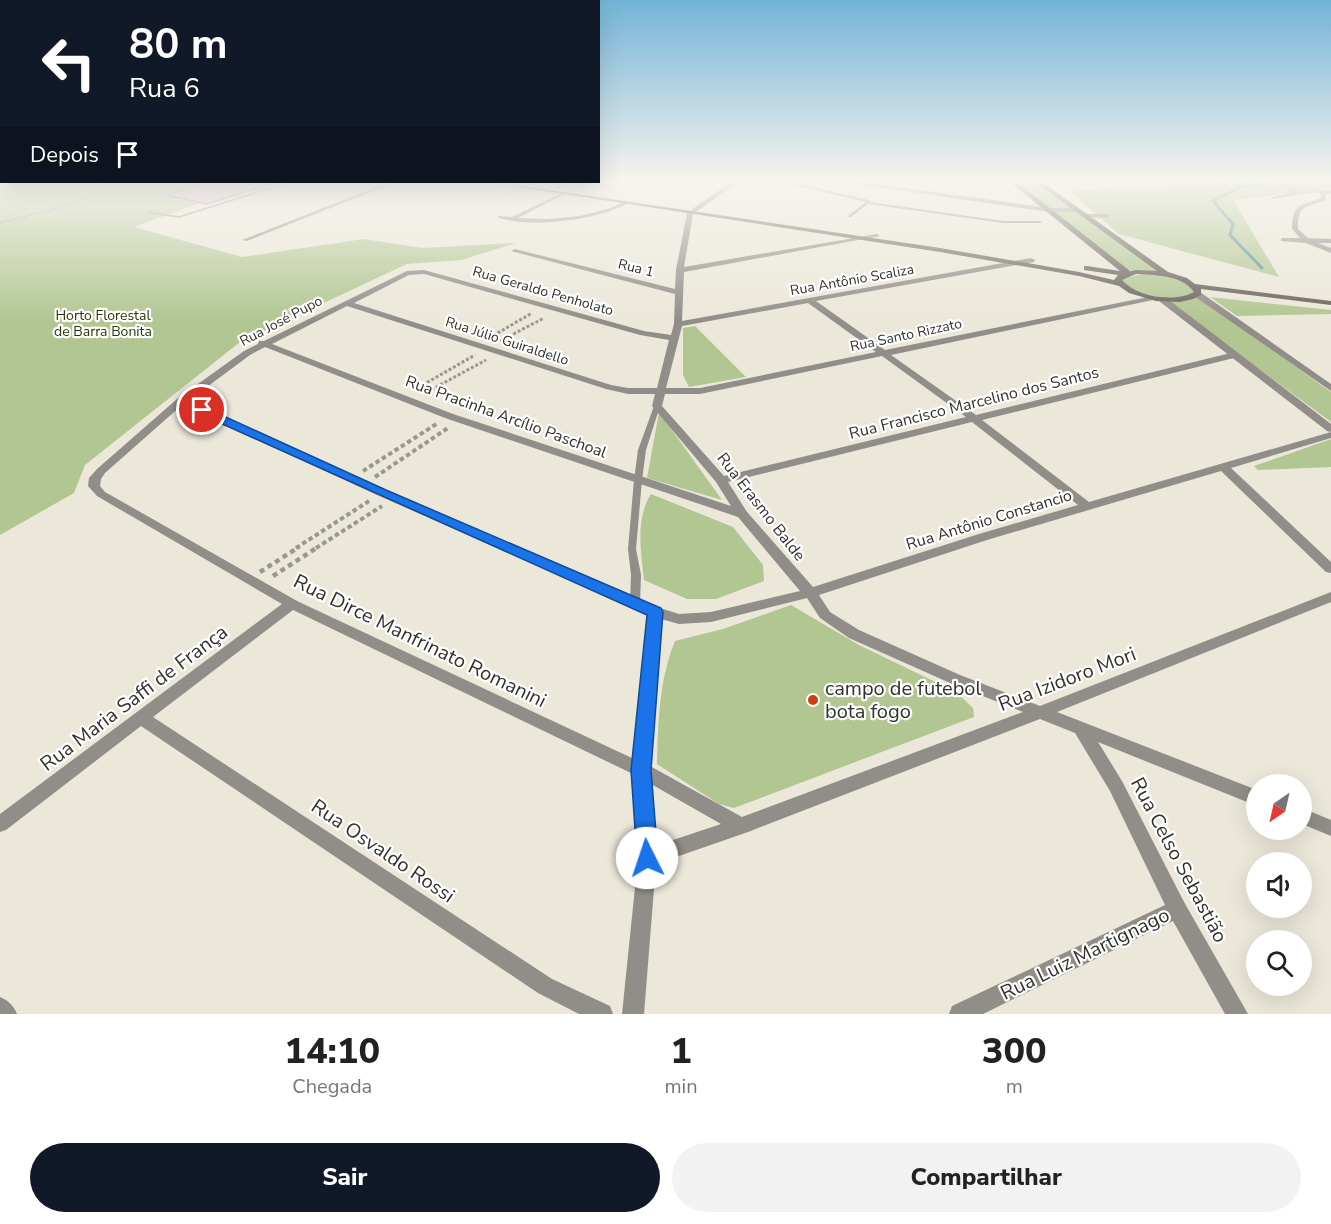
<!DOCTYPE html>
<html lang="pt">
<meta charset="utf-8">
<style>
body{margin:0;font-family:"Nunito Sans",sans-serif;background:#f2f2f2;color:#222;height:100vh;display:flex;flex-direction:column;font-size:22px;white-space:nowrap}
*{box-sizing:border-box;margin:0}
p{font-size:20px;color:#767676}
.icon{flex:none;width:33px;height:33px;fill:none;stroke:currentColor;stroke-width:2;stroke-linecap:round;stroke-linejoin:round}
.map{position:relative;height:1014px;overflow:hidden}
.side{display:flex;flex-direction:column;background:#fff;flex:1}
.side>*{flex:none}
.top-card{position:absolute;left:0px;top:0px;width:600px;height:183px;box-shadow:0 6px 24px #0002;background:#111827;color:#fff;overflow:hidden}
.needle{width:39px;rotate:214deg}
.tools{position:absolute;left:1246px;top:774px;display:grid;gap:12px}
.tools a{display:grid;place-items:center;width:66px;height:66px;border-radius:50%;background:#fff;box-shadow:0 6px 24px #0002;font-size:30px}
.pin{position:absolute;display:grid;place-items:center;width:51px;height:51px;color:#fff;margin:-26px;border:3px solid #fff;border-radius:50%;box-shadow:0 2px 6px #0007}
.me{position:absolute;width:66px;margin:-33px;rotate:356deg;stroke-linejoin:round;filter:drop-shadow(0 0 4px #0008)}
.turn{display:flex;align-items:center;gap:21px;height:126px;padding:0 30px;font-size:27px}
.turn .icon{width:78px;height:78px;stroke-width:2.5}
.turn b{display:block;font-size:42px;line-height:51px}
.then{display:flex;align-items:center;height:57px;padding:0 30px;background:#0003;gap:12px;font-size:22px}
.eta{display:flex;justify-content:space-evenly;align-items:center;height:102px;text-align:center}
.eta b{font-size:36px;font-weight:800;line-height:42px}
.primary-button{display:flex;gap:12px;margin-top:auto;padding:12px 30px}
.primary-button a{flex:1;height:69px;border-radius:36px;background:#111827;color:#fff;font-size:24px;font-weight:800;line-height:69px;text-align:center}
.primary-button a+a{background:#f2f2f2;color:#222}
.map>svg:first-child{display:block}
.green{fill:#b2c692}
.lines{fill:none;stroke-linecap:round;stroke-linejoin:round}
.stream{stroke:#548b92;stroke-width:3}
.building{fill:#deb4e2;stroke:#8a808a;stroke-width:1.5}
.path-far3{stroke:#9a978d;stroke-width:2;stroke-dasharray:2 1.5;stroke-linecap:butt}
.path-far2{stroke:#9a978d;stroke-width:3;stroke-dasharray:3 2;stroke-linecap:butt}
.path-far1{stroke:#9a978d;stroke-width:4;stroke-dasharray:4.5 3;stroke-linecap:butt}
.path{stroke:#9a978d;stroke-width:4.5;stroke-dasharray:5 4;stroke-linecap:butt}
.service{fill:#918d88;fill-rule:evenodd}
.minor{fill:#918d88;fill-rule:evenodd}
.tertiary{fill:#918d88;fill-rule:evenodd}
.secondary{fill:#68625b;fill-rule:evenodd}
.route{fill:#1a73e8;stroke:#114b97;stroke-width:1.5}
.poi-dot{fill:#c94015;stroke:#fff;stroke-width:2}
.labels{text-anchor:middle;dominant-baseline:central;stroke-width:4.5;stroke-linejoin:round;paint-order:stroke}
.far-street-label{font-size:14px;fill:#32312b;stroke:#fff}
.far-park-label{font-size:14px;fill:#29370d;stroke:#fff}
.street-label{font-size:16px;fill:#32312b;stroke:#fff}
.near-street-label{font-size:20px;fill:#32312b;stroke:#fff}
.near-poi-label{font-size:20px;fill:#32312b;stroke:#fff;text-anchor:start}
</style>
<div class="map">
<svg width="1331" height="1014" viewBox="0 0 1331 1014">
<rect width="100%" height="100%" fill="#ebe7d9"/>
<path class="green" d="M 0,179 L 257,182 L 134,227 L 242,257 L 364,239 L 422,248 L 516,243 L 461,260 L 407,264 L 240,342 L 85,465 L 74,493 L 0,535 Z
M 1010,179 L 1033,179 L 1163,272 L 1128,270 Z
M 1250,179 L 1331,179 L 1331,188 L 1233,200 L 1279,277 L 1119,234 L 1070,191 L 1248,182 Z
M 1145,273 C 1163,276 1181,277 1195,291 L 1194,294 C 1177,306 1138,294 1122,283 L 1122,279 Z
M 1198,297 L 1331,392 L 1331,422 L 1166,300 Z
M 1210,297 L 1331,310 L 1331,314 L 1237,316 Z
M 695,326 L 746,377 L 689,387 L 683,375 L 683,328 Z
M 659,412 L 722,500 L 647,478 Z
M 1331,439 L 1331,467 L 1258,470 L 1254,466 Z
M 651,494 L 733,527 L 763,565 L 764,581 L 716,599 L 687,599 L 644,580 C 641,552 635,519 651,494 Z
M 791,605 L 859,645 L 956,692 L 973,708 L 974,717 L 734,808 L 719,804 L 657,764 C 658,723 659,680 675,641 L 723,629 Z"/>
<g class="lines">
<path class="stream" d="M 1262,268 L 1230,235 L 1233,224 L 1213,201 L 1240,187 L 1289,179"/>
</g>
<path class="building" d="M 210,182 L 267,182 L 268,185 L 207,204 L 166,195 Z"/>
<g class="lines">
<path class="path-far3" d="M 0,223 L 62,207 L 98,192 L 97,185 L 104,182"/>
<path class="path-far2" d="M 489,338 L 532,313
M 500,341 L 544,318
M 414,390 L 475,355
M 427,392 L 486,360"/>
<path class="path-far1" d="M 424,394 L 430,391
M 363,471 L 438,423
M 375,477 L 448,428
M 296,548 L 369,501
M 316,548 L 382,506"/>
<path class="path" d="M 260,572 L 299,547
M 273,576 L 318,547"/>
<path class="service" d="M 768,179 L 778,179 L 869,200 L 871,201 L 870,202 L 1003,221 L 1040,221 L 1042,222 L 1040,223 L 1003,223 L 868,204 L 851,217 L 849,217 L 849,215 L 866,202 Z
M 287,182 L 292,182 L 179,218 L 148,213 L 150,212 L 179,216 Z
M 568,182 L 572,182 L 557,189 L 554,188 Z
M 564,192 L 565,194 L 518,218 L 547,219 L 580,216 L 611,208 L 624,202 L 628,203 C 601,220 527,229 497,217 L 499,216 L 512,217 Z
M 657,404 L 660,406 L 646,450 L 642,480 L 636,549 L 641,575 L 640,604 L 638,606 L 632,606 L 630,604 L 631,575 L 628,549 L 634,480 L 638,450 L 654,406 Z"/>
<path class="minor" d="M 735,179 L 743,179 L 693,214 L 684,267 L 877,234 L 880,236 L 684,272 L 682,321 L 1031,258 L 1035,260 L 1034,262 L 816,301 L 885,350 L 1153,296 L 1157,298 L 1153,300 L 891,355 L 976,415 L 1235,352 L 1238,353 L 1238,357 L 982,420 L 1089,502 L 1331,432 L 1331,438 L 1231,468 L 1331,562 L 1331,573 L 1326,572 L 1221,471 L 987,540 L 819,595 L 830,612 L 859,630 L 960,675 L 1040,706 L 1331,592 L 1331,602 L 1057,712 L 1257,790 L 1257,806 L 1098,742 L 1122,781 L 1184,902 L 1248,1014 L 1225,1014 L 1173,921 L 983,1014 L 949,1014 L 952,1006 L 1165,905 L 1110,791 L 1075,733 L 1040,719 L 748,832 L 656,864 L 644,1014 L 622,1014 L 638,858 L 633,774 L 293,610 L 153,717 L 552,979 L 610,1006 L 613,1014 L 579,1014 L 538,993 L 141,726 L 6,830 L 0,832 L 0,814 L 282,604 L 97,496 L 88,486 L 89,478 L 97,469 L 177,399 L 244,351 L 258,344 L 259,341 L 264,341 L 407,271 L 424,270 L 644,331 L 671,335 L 674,324 L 675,294 L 511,251 L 515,249 L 675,289 L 676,270 L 687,213 ZM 424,274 L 640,335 L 669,340 L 657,388 L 628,388 L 611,385 L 354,303 L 409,275 ZM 808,303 L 876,352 L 700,388 L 666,388 L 682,326 ZM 347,306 L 606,389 L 628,394 L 655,394 L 652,406 L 716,482 L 731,506 L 453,414 L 272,344 ZM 265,347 L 445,418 L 738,517 L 800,591 L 711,612 L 679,614 L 660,608 L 385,491 L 188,401 L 250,355 ZM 882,356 L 966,417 L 724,476 L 662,406 L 665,394 L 700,394 ZM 182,405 L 377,495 L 648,614 L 634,759 L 297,601 L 105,492 L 100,486 L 101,479 L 105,473 ZM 972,422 L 1078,505 L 979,534 L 813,587 L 747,512 L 728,482 ZM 807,598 L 820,618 L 849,638 L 950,683 L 1023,712 L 742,817 L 650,766 L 661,619 L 679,624 L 711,622 ZM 651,784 L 721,824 L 655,846 Z
M 822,179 L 841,179 L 1049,208 L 1076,208 L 1079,210 L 1076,212 L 1049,212 Z
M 1181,179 L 1219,181 L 1239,179 L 1219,185 Z
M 1273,179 L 1280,179 L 1297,192 L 1311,189 L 1331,190 L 1331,194 L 1326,194 L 1326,200 C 1305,208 1298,204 1298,229 L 1308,238 L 1331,239 L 1331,243 L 1318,243 L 1331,248 L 1331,253 L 1306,243 L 1281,241 L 1281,239 L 1283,238 L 1300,238 L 1292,229 C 1292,204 1300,206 1321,198 L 1320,193 L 1311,193 L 1272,199 L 1272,197 L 1291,193 Z
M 389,182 L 396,182 L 247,241 L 242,240 Z
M 1086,214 L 1107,214 L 1110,216 L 1107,218 L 1084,217 L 1084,215 Z
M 1302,808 L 1331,820 L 1331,836 L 1302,824 Z
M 0,997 C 9,1001 13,1005 17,1014 L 0,1014 Z"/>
<path class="tertiary" d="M 1194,292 L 1200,292 L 1331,384 L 1331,391 L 1194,296 Z
M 1159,297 L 1165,297 L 1331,424 L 1331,432 L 1327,431 L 1159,301 Z"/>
<path class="secondary" d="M 1006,179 L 1013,179 L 1130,271 L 1136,270 L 1157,271 L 1031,179 L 1038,179 L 1168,272 L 1187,278 L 1195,284 L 1331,301 L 1331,305 L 1201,289 L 1201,295 L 1193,299 L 1180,302 L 1156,301 L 1129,293 L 1119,286 L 1079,276 L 940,252 L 486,182 L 497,182 L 940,248 L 1079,272 L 1114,280 L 1118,275 L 1084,270 L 1084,266 L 1087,266 L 1120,271 ZM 1136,274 C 1155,275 1182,275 1194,292 C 1174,303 1137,297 1122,280 Z"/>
</g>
<linearGradient id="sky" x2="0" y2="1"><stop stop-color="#73b3d7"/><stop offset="0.56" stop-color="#f6f4ee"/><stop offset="1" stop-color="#f6f4ee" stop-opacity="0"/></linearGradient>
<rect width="1331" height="321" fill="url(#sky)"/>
<path class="route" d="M 198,408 L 206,408 L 386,490 L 661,608 L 663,612 L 651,770 L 658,858 L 655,865 L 647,868 L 640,865 L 637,858 L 631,770 L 647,615 L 198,413 Z"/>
<circle class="poi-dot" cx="813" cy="700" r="6"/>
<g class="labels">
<g class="far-street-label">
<text transform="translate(636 268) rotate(14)">Rua 1</text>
<text transform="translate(852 280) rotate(-10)">Rua Antônio Scaliza</text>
<text transform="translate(543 291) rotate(16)">Rua Geraldo Penholato</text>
<text transform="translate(281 321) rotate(-28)">Rua José Pupo</text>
<text transform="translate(906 335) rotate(-12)">Rua Santo Rizzato</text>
<text transform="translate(507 341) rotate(18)">Rua Júlio Guiraldello</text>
</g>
<g class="far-park-label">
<text x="103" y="315">Horto Florestal<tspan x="103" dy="16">de Barra Bonita</tspan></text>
</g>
<g class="street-label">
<text transform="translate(974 403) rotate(-14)">Rua Francisco Marcelino dos Santos</text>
<text transform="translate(506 417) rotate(20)">Rua Pracinha Arcílio Paschoal</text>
<text transform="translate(761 507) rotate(52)">Rua Erasmo Balde</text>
<text transform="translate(989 520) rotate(-17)">Rua Antônio Constancio</text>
</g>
<g class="near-street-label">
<text transform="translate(420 641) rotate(26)">Rua Dirce Manfrinato Romanini</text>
<text transform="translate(1067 679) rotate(-21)">Rua Izidoro Mori</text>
<text transform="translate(134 698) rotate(-37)">Rua Maria Saffi de França</text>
<text transform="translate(383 851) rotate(34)">Rua Osvaldo Rossi</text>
<text transform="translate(1179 860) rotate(62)">Rua Celso Sebastião</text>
<text transform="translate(1085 954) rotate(-26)">Rua Luiz Martignago</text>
</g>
<g class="near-poi-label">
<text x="825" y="688">campo de futebol<tspan x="825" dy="23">bota fogo</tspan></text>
</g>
</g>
</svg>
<div class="tools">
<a><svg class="needle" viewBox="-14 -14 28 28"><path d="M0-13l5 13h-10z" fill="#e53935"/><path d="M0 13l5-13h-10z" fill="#767676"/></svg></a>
<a><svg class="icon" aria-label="sound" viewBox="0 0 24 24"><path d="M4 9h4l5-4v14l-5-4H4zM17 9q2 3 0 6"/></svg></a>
<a><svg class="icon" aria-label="search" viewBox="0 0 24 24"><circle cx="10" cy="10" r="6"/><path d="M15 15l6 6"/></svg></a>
</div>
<div class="pin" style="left:202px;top:410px;background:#d93025"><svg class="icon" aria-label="arrive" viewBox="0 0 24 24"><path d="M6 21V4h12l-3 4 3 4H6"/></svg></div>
<svg class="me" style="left:647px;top:858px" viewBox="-20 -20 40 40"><circle r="19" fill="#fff"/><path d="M0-13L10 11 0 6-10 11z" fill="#1a73e8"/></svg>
<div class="top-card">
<div class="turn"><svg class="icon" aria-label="left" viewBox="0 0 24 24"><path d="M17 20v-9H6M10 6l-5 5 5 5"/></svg><div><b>80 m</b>Rua 6</div></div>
<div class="then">Depois<svg class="icon" aria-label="arrive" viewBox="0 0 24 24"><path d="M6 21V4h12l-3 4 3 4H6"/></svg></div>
</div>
</div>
<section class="side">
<div class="eta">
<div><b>14:10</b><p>Chegada</p></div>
<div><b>1</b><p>min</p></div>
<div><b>300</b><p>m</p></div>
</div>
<div class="primary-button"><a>Sair</a><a>Compartilhar</a></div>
</section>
